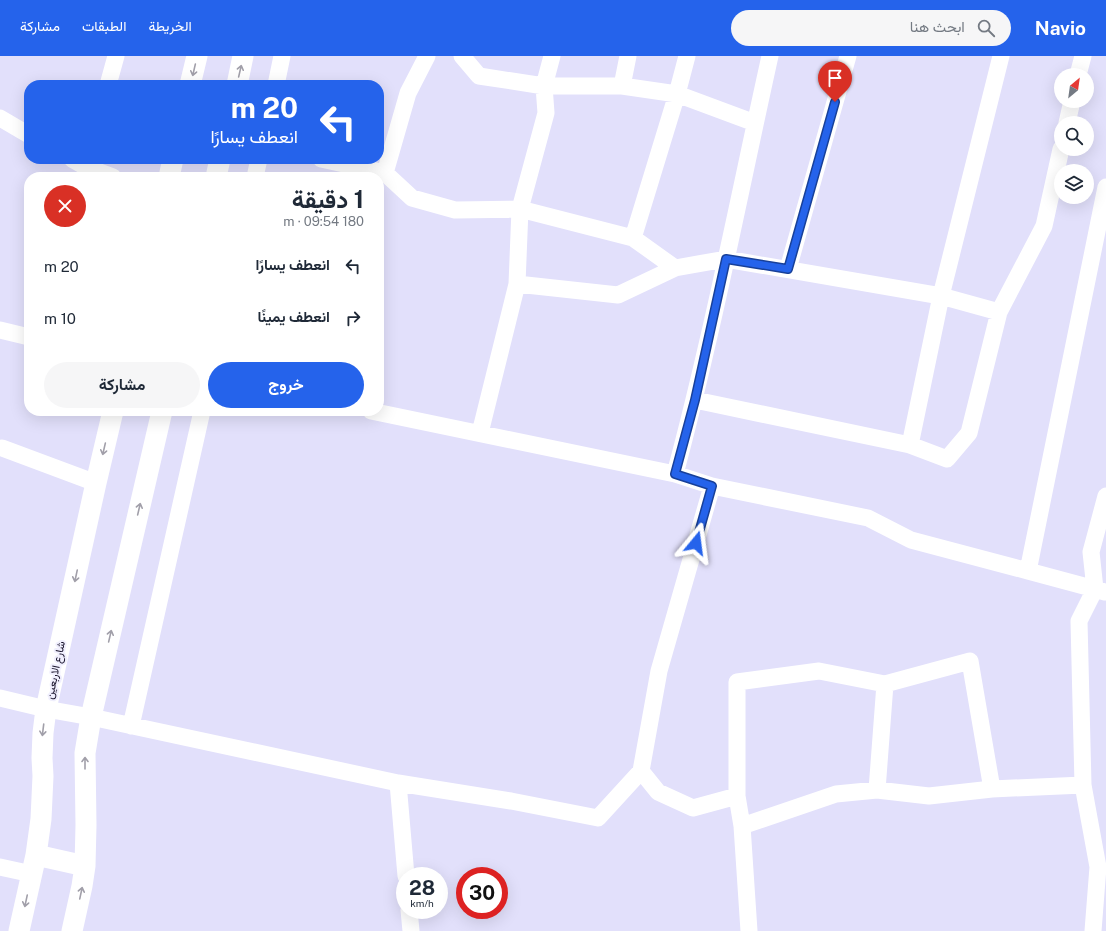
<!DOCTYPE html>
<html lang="ar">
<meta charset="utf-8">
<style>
body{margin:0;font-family:"Public Sans",Vazirmatn,sans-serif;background:#f6f6f7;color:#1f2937;direction:rtl;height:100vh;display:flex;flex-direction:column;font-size:15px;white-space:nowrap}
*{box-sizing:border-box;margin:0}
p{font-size:13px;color:#747a83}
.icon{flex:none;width:22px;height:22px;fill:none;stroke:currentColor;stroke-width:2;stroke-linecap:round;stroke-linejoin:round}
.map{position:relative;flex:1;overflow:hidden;direction:ltr}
.drawer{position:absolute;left:24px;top:116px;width:360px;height:244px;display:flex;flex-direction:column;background:#fff;border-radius:16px;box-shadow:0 4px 16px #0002;direction:rtl}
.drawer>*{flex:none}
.banner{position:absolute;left:24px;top:24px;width:360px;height:84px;border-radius:16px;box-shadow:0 4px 16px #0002;direction:rtl;background:#2563eb;color:#fff;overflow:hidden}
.needle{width:26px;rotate:29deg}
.tools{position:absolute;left:1054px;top:12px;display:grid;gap:8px}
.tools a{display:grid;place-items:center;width:40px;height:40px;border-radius:50%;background:#fff;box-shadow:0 4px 16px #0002;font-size:20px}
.speed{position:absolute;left:396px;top:811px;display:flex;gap:8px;font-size:20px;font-weight:700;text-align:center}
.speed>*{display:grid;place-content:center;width:52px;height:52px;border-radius:50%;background:#fff;box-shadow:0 4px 16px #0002;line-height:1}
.speed small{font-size:10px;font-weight:400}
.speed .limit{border:6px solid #d22;background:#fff;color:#111}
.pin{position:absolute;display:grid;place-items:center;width:34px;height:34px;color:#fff;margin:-41px -17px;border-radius:50% 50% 50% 0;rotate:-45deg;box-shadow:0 0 4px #0007}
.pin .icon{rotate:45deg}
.me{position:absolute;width:44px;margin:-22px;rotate:16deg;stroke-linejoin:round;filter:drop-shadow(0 0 3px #0008)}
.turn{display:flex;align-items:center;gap:14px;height:84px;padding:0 20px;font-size:18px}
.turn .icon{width:52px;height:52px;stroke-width:2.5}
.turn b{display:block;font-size:28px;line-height:34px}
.round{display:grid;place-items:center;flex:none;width:42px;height:42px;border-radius:21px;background:#f6f6f7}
.summary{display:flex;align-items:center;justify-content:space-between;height:68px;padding:0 20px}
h1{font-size:24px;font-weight:700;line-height:30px}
.primary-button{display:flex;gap:8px;margin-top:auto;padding:8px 20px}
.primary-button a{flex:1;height:46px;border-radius:24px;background:#2563eb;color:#fff;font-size:16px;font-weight:700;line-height:46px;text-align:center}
.primary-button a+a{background:#f6f6f7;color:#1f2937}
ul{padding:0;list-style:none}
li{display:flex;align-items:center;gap:12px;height:52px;padding:0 20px}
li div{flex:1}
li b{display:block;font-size:15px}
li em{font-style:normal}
header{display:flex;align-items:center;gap:24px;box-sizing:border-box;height:56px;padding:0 20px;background:#2563eb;color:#fff}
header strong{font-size:19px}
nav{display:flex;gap:22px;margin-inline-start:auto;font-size:14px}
.search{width:280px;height:36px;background:#f6f6f7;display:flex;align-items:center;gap:10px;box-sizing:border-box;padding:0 14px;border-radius:22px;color:#747a83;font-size:15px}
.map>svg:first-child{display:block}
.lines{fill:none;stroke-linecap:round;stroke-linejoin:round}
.minor{stroke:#fff;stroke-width:17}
.tertiary{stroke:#fff;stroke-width:21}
.oneway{stroke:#a19fa9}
.route-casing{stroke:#184099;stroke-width:10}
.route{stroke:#2563eb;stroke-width:7}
.labels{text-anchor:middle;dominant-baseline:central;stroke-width:4;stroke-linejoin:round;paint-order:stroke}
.street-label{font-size:11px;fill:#151028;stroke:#f0effd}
</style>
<header>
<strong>Navio</strong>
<div class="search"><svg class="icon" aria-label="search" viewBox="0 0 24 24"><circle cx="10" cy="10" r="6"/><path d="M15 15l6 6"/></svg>ابحث هنا</div>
<nav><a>الخريطة</a><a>الطبقات</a><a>مشاركة</a></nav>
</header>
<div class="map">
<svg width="1106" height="875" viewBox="0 0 1106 875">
<rect width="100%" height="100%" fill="#e2e0fb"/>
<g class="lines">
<path class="minor" d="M 462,0 L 479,20 L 544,30 L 622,30 L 677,38 L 755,67
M 1078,19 L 1083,0
M 108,29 L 116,0
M 276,29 L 282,0
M 622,30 L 628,0
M 0,62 L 29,79
M 1067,67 L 1072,45
M 72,103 L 86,111 L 113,121
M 321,103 L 385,117 L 412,142 L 455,154 L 520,153 L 633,182 L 675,212
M 385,117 L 408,37 L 427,0
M 255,121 L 259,103
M 633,182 L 677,38 L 687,0
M 788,213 L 848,0
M 517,228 L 618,239 L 675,212 L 726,203 L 941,240 L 999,256
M 0,274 L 29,281
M 695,344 L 910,389 L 947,403 L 969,377 L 999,256 L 1044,170 L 1061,93
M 371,355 L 675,418 L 712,430 L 868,462 L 911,484 L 1028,515
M 480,377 L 517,228 L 520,153 L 546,57 L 544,30 L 552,0
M 910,389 L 941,240 L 1001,0
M 2,392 L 96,427
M 675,418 C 712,280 739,140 770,0
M 1105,536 L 1095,533 L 1091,496 L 1106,440
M 0,642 L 46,653 L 91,661 L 398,727 L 511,745 L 598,762 L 641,715 L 659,615 L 712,430
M 131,670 L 202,355
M 641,715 L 658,736 L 693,752 L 737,740
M 398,727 L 406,820
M 877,734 L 885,628
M 742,770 L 836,738 L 877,734 L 929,740 L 992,733 L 1083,729
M 0,811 L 32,818
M 409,854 L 411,875
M 749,875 L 742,770 L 737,740 L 737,626 L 819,615 L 885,628 L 970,605 L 992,733
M 1093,875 L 1098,811 L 1083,729 L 1079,565 L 1095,533 L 1028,515 L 1106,131"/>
<path class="tertiary" d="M 190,29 L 197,0
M 237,29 L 243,0
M 169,121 L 173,103
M 216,121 L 220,103
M 36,799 L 85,810
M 19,875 L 36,799 L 41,763 L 43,720 L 42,702 L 43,677 L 46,653 L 96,427 L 113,355
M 72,875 L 82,830 L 85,810 L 86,769 L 85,697 L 91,661 L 162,355"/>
</g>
<defs><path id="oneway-shaft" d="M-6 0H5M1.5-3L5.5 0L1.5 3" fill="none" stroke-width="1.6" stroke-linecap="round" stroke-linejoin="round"/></defs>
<g class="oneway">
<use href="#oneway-shaft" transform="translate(194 14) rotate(103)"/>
<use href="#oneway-shaft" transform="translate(240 15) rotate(-77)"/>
<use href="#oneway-shaft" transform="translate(104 393) rotate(103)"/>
<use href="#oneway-shaft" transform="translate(139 453) rotate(-77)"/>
<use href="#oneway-shaft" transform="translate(76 520) rotate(102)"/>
<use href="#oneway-shaft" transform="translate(110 580) rotate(-77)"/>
<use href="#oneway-shaft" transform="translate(43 674) rotate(97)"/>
<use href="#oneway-shaft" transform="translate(85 707) rotate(-90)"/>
<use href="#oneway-shaft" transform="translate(81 837) rotate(-78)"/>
<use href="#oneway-shaft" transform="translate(26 845) rotate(102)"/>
</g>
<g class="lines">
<g class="route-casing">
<path id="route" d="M 696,487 L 712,430 L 675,418 L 695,344 L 726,203 L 788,213 L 835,46"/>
</g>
<use href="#route" class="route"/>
</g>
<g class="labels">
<g class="street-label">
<text transform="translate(55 614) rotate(-78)">شارع الاربعين</text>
</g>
</g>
</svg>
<div class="tools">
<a><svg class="needle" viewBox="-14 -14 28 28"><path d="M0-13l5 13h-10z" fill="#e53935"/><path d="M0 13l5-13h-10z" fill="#747a83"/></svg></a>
<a><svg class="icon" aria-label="search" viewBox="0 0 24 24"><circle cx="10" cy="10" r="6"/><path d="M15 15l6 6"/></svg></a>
<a><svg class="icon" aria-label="layers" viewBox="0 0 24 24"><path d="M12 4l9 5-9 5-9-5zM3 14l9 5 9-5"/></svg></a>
</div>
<div class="speed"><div>28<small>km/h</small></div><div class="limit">30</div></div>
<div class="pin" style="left:835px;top:46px;background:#d93025"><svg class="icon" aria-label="arrive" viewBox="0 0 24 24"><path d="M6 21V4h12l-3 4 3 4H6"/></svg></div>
<svg class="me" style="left:696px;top:487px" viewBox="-20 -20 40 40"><path d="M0-17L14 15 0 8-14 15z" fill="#2563eb" stroke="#fff" stroke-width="4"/></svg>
<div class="banner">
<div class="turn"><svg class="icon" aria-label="left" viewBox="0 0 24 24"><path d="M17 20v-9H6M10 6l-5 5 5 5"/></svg><div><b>20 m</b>انعطف يسارًا</div></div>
</div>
<section class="drawer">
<div class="summary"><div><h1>1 دقيقة</h1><p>180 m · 09:54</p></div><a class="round" style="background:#d93025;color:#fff"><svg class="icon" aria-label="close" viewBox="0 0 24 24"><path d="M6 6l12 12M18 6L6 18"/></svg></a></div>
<ul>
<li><svg class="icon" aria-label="left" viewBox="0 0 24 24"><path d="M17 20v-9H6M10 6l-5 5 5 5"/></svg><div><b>انعطف يسارًا</b></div><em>20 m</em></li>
<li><svg class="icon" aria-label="right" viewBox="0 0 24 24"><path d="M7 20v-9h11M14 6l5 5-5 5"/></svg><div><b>انعطف يمينًا</b></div><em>10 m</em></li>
</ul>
<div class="primary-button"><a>خروج</a><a>مشاركة</a></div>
</section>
</div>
